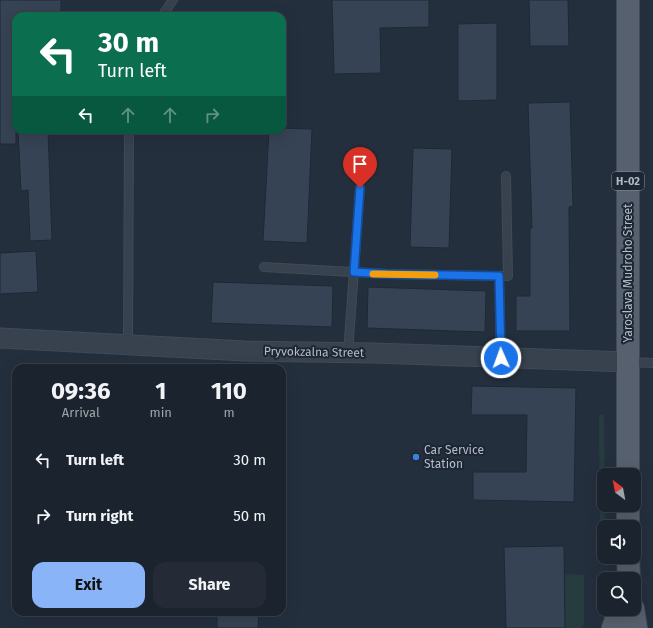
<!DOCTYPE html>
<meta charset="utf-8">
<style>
body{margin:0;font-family:"Fira Sans",sans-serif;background:#242b36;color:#f1f3f6;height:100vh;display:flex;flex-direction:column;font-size:15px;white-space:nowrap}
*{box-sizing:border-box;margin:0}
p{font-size:13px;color:#a0a4aa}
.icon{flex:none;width:22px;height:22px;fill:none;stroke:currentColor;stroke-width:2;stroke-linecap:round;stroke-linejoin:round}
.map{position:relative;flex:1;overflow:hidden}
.details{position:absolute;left:12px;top:364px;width:274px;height:252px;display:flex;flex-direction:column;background:#1b232e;border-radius:12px;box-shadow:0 4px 16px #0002,0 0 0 1px #39404a}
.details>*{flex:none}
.hud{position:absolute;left:12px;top:12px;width:274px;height:122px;border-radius:12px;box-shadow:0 4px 16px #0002,0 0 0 1px #39404a;background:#0b6e4f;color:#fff;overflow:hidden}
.needle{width:26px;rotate:328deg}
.controls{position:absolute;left:597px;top:468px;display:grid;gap:8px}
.controls a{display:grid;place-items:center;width:44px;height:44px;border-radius:8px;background:#1b232e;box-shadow:0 4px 16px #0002,0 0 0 1px #39404a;font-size:20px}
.pin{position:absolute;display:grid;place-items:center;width:34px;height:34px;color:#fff;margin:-41px -17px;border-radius:50% 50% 50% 0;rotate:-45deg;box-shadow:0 0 4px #0007}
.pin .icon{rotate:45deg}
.me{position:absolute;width:44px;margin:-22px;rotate:358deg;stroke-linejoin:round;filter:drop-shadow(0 0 3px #0008)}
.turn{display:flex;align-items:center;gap:14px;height:84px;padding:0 20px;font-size:18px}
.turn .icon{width:52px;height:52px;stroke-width:2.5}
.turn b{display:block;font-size:28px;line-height:34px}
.lanes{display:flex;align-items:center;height:38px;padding:0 20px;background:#0003;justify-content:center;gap:20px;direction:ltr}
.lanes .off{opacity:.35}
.eta{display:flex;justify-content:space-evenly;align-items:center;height:68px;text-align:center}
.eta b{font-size:24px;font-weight:700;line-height:28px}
.primary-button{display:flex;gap:8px;margin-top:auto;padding:8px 20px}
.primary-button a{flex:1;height:46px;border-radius:12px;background:#8ab4f8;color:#111;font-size:16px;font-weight:700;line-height:46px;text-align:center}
.primary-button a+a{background:#242b36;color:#f1f3f6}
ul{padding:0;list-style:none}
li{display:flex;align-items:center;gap:12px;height:56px;padding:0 20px}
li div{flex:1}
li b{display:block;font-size:15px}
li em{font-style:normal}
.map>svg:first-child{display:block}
.green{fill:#263c3f}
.building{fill:#364354;stroke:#1f2835}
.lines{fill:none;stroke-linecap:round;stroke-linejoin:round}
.service-casing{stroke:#414a57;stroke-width:10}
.tertiary-casing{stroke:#414a57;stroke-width:21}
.primary-casing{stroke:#414a57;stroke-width:24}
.service{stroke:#38414e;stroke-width:8}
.tertiary{stroke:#38414e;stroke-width:19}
.primary{stroke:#56606e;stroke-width:22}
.route-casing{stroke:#114b97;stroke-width:10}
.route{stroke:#1a73e8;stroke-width:7}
.slow{stroke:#f59e0b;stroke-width:7}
.shop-dot{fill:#3f7fe0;stroke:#1d2633;stroke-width:1.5}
.labels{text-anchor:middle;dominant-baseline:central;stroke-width:4;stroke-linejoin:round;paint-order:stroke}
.shield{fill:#1d2633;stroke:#878f9c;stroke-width:1}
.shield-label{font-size:11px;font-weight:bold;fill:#b4bcc9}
.street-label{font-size:12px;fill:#b4bcc9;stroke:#1d2633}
.poi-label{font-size:12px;fill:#b4bcc9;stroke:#1d2633;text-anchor:start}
</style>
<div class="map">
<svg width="653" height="628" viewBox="0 0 653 628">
<rect width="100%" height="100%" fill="#242f3e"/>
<path class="green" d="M 599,415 L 604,415 L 605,527 L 604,527 L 604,548 L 600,548 Z
M 564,574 L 584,575 L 584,624 L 582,628 L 565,628 Z"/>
<path class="building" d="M 0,0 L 61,0 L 61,16 L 16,16 L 16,144 L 0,144 Z
M 332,0 L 429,0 L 429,27 L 380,28 L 381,73 L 334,74 Z
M 529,0 L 568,0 L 569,46 L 530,46 Z
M 497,23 L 497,100 L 458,101 L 458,24 Z
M 570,102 L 573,206 L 569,207 L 570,331 L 516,331 L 516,296 L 530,296 L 530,228 L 532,228 L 528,103 Z
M 282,128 L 312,129 L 307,243 L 263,241 L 269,130 L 282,130 Z
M 18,130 L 48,130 L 52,240 L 30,241 L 28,190 L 21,191 Z
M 413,148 L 452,149 L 449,248 L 410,247 Z
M 36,251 L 38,292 L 0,294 L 0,253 Z
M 213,282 L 333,286 L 332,327 L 211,323 Z
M 368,287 L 486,291 L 485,332 L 367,328 Z
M 472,386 L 576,388 L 574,502 L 473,500 L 473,472 L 526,472 L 527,415 L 471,415 Z
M 564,546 L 565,628 L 506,628 L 504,547 Z
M 217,612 L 259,612 L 258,628 L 217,628 Z"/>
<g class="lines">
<g class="service-casing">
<path id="service" d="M 162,16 L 173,0
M 264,267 L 387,274 L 499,276
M 128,345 L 129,130
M 348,353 L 360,188
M 501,357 L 499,276 L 508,276 L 506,176
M 629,362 L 653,363"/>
</g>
<g class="tertiary-casing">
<path id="tertiary" d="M 0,338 L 245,351 L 375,353 L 628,362"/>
</g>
<g class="primary-casing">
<path id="primary" d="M 628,0 L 628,475
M 628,505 L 628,527
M 628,557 L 629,579
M 633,609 L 636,628
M 613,628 L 620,609"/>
</g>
<use href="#service" class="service"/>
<use href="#tertiary" class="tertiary"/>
<use href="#primary" class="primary"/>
</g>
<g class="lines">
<g class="route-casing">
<path id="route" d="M 360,188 L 354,272 L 387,274 L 499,276 L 501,358"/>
</g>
<use href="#route" class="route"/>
<path class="slow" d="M 373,274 L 435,275"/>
</g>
<circle class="shop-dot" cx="416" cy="457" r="4"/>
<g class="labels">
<rect class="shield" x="612" y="172" width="32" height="18" rx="3"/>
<g class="shield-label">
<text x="628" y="181">Н-02</text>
</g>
<g class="street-label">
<text transform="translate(628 273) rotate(-90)">Yaroslava Mudroho Street</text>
<text transform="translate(314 352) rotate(1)">Pryvokzalna Street</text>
</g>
<g class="poi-label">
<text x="424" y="450">Car Service<tspan x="424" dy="14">Station</tspan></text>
</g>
</g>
</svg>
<div class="controls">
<a><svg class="needle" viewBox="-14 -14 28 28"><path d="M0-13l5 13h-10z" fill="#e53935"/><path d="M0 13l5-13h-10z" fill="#a0a4aa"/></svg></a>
<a><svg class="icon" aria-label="sound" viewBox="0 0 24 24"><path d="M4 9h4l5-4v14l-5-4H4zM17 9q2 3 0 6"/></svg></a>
<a><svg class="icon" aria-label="search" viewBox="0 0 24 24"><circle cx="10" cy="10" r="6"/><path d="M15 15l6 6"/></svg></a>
</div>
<div class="pin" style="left:360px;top:188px;background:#d93025"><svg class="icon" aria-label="arrive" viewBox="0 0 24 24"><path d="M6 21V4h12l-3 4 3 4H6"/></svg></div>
<svg class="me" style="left:501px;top:358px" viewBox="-20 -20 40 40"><circle r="17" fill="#1a73e8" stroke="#fff" stroke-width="3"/><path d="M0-11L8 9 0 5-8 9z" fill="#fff"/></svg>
<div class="hud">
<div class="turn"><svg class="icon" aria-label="left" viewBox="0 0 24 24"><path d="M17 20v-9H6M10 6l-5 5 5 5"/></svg><div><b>30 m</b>Turn left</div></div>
<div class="lanes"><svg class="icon" aria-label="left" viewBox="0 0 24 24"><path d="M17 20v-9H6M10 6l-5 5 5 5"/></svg><svg class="icon off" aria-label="ahead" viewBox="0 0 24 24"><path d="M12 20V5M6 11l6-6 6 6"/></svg><svg class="icon off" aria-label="ahead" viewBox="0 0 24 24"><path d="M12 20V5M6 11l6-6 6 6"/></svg><svg class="icon off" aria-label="right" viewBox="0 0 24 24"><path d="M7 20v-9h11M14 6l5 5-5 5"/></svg></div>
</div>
<section class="details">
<div class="eta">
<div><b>09:36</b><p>Arrival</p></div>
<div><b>1</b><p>min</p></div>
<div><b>110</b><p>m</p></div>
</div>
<ul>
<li><svg class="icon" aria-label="left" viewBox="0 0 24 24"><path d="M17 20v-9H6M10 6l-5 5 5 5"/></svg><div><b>Turn left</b></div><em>30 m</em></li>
<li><svg class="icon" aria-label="right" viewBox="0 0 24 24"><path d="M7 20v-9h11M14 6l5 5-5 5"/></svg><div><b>Turn right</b></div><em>50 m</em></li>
</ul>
<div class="primary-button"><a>Exit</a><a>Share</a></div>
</section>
</div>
